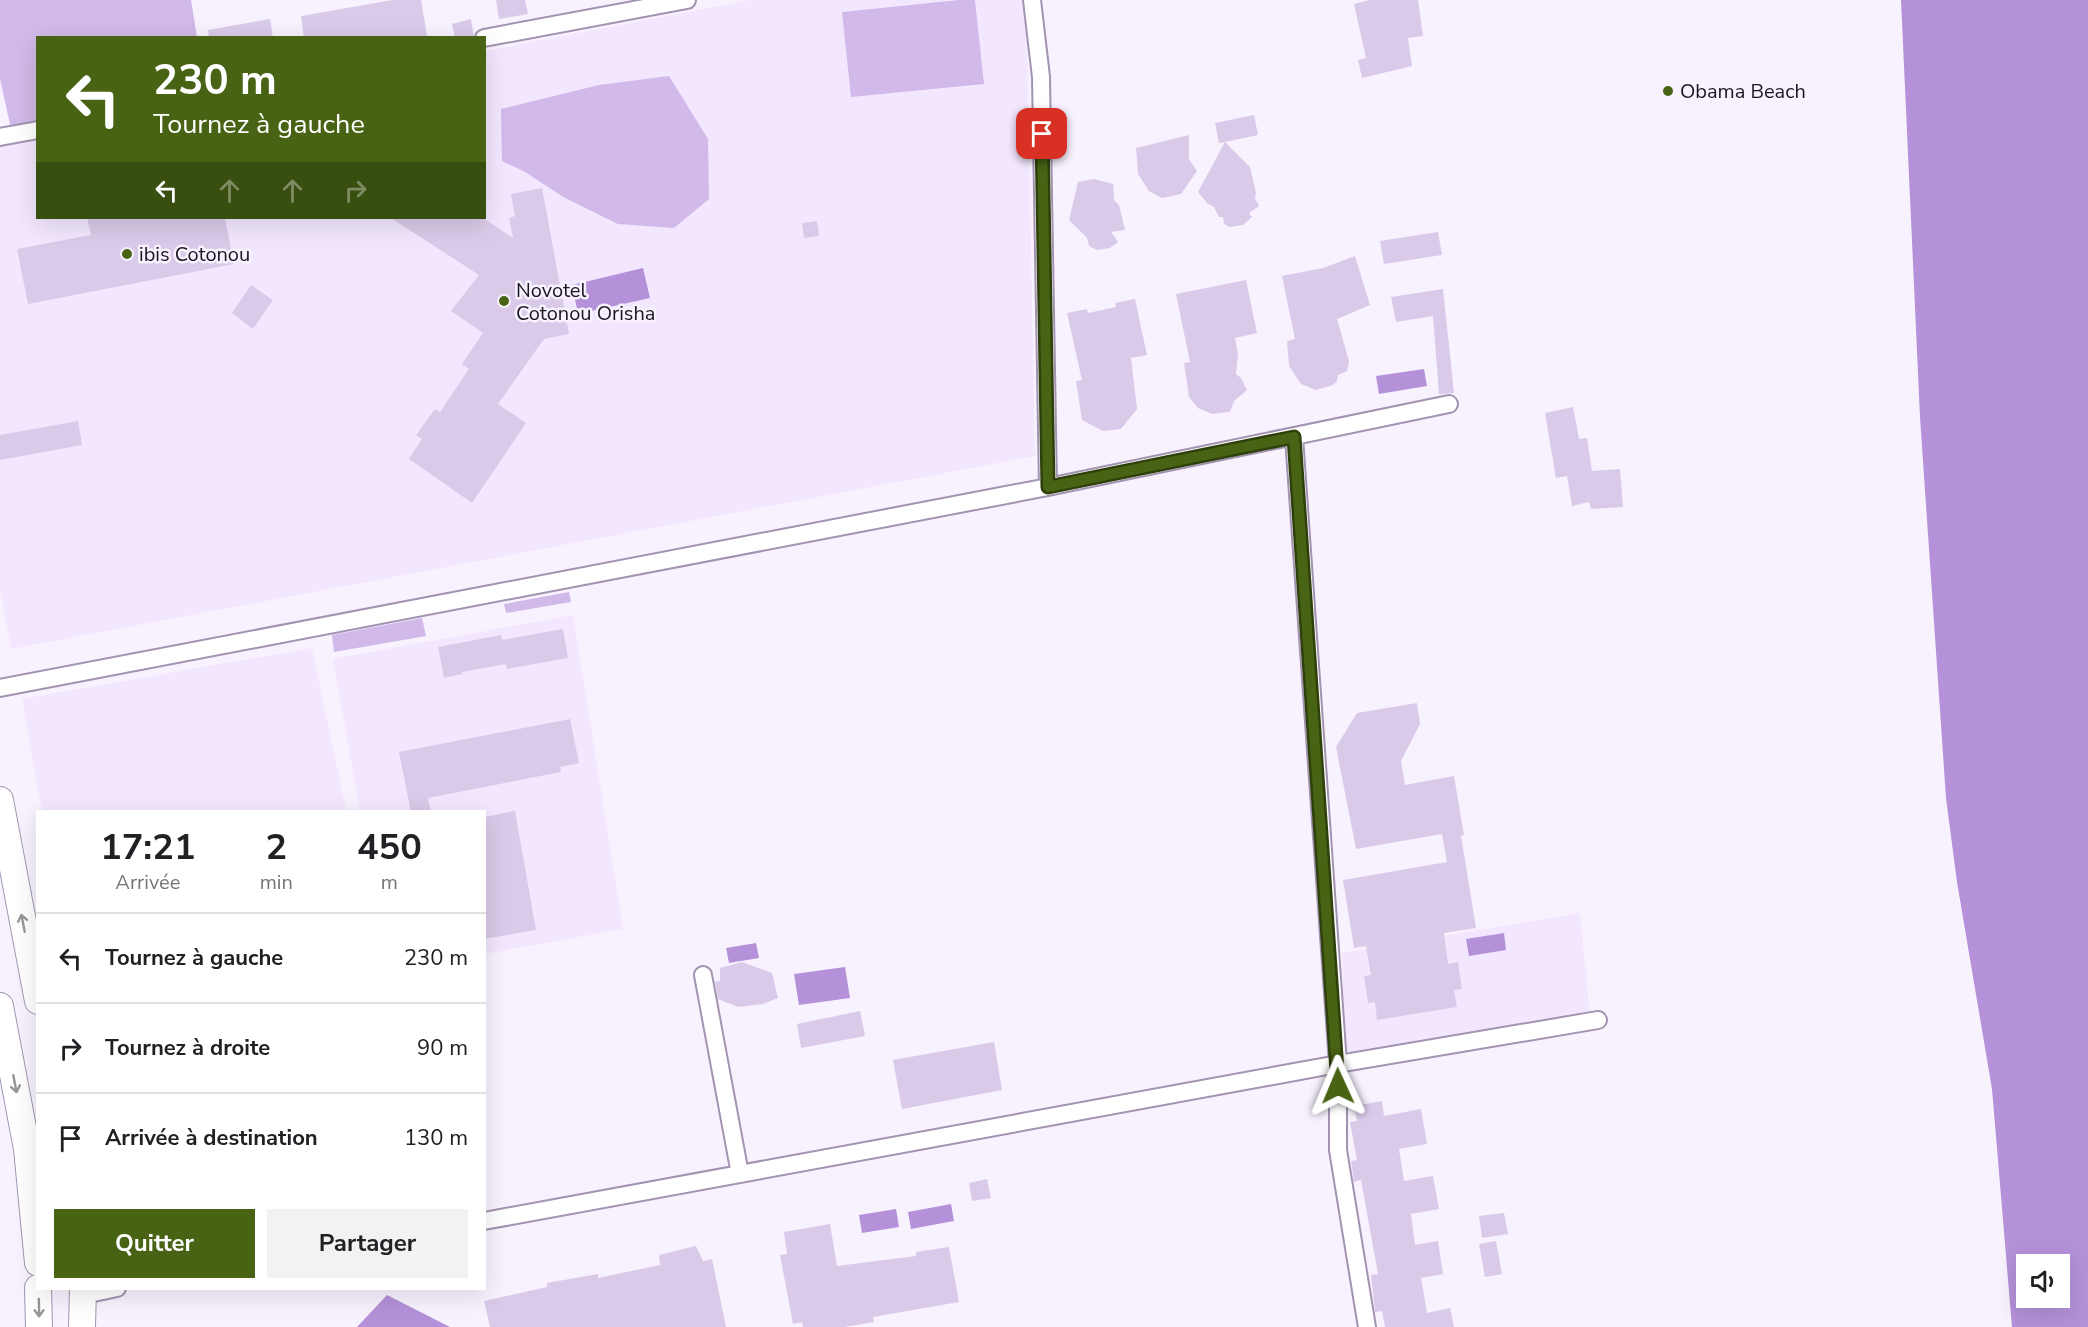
<!DOCTYPE html>
<html lang="fr">
<meta charset="utf-8">
<style>
body{margin:0;font-family:"Nunito Sans",sans-serif;background:#f2f2f2;color:#202124;height:100vh;display:flex;flex-direction:column;font-size:22px;white-space:nowrap}
*{box-sizing:border-box;margin:0}
p{font-size:20px;color:#757577}
.icon{flex:none;width:33px;height:33px;fill:none;stroke:currentColor;stroke-width:2;stroke-linecap:round;stroke-linejoin:round}
.map{position:relative;flex:1;overflow:hidden}
.side{position:absolute;left:36px;top:810px;width:450px;height:480px;display:flex;flex-direction:column;background:#fff;border-radius:0px;box-shadow:0 6px 24px #0002}
.side>*{flex:none}
.hud{position:absolute;left:36px;top:36px;width:450px;height:183px;border-radius:0px;box-shadow:0 6px 24px #0002;background:#486313;color:#fff;overflow:hidden}
.controls{position:absolute;left:2016px;top:1254px;display:grid;gap:12px}
.controls a{display:grid;place-items:center;width:54px;height:54px;border-radius:0px;background:#fff;box-shadow:0 6px 24px #0002;font-size:30px}
.pin{position:absolute;display:grid;place-items:center;width:51px;height:51px;color:#fff;margin:-26px;border-radius:12px;box-shadow:0 3px 9px #0006}
.me{position:absolute;width:66px;margin:-33px;rotate:359deg;stroke-linejoin:round;filter:drop-shadow(0 0 4px #0008)}
.turn{display:flex;align-items:center;gap:21px;height:126px;padding:0 18px;font-size:27px}
.turn .icon{width:78px;height:78px;stroke-width:2.5}
.turn b{display:block;font-size:42px;line-height:51px}
.lanes{display:flex;align-items:center;height:57px;padding:0 18px;background:#0003;justify-content:center;gap:30px;direction:ltr}
.lanes .off{opacity:.35}
.eta{display:flex;justify-content:space-evenly;align-items:center;height:102px;text-align:center}
.eta b{font-size:36px;font-weight:700;line-height:42px}
.button{display:flex;gap:12px;margin-top:auto;padding:12px 18px}
.button a{flex:1;height:69px;border-radius:0px;background:#486313;color:#fff;font-size:24px;font-weight:700;line-height:69px;text-align:center}
.button a+a{background:#f2f2f2;color:#202124}
ul{padding:0;list-style:none}
li{display:flex;align-items:center;gap:18px;height:90px;padding:0 18px;border-top:2px solid #e0e0e0}
li div{flex:1}
li b{display:block;font-size:22px}
li em{font-style:normal}
.map>svg:first-child{display:block}
.built{fill:#f2e7fe}
.green{fill:#d1b9e9}
.water{fill:#b591d9;fill-rule:evenodd}
.building{fill:#d9cae9}
.lines{fill:none;stroke-linecap:round;stroke-linejoin:round}
.street-casing{stroke:#a294b1;stroke-width:20}
.primary-casing{stroke:#a294b1;stroke-width:28}
.street{stroke:#fff;stroke-width:16}
.primary{stroke:#fff;stroke-width:26}
.oneway{stroke:#98969b}
.route-casing{stroke:#2f400c;stroke-width:15}
.route{stroke:#486313;stroke-width:10}
.poi-dot{fill:#486313;stroke:#f8f2fe;stroke-width:2}
.labels{text-anchor:middle;dominant-baseline:central;stroke-width:5;stroke-linejoin:round;paint-order:stroke}
.poi-label{font-size:20px;fill:#1a1520;stroke:#f8f2fe;text-anchor:start}
</style>
<div class="map">
<svg width="2088" height="1327" viewBox="0 0 2088 1327">
<rect width="100%" height="100%" fill="#f8f2fe"/>
<path class="built" d="M 750,0 L 1026,0 L 1035,456 L 11,649 L 0,587 L 0,145 L 37,138 L 38,218 L 484,218 L 485,51 Z
M 573,615 L 623,929 L 485,954 L 484,812 L 360,811 L 333,659 Z
M 312,648 L 346,811 L 42,811 L 22,699 Z
M 1580,913 L 1590,1015 L 1345,1054 L 1342,953 Z"/>
<path class="green" d="M 0,0 L 191,0 L 197,37 L 38,38 L 37,124 L 11,129 L 0,79 Z
M 959,0 L 975,0 L 984,84 L 851,97 L 842,12 Z
M 669,76 L 708,139 L 709,199 L 674,228 L 618,224 L 565,198 L 525,172 L 502,161 L 501,109 L 599,85 Z
M 569,592 L 571,602 L 506,613 L 504,604 Z
M 422,618 L 426,636 L 334,652 L 332,635 Z"/>
<path class="water" d="M 1901,0 L 2088,0 L 2088,1327 L 2012,1327 L 1992,1089 L 1957,882 L 1946,798 L 1920,417 ZM 2026,1264 L 2060,1264 L 2060,1298 L 2026,1298 Z
M 643,268 L 650,298 L 578,314 L 572,285 Z
M 1424,369 L 1427,386 L 1379,394 L 1376,376 Z
M 1504,933 L 1506,950 L 1469,956 L 1466,939 Z
M 756,943 L 759,958 L 729,963 L 726,948 Z
M 845,967 L 850,998 L 799,1005 L 794,974 Z
M 951,1204 L 954,1221 L 911,1229 L 908,1212 Z
M 896,1209 L 899,1227 L 862,1233 L 859,1215 Z
M 387,1295 L 450,1327 L 357,1327 Z"/>
<path class="building" d="M 393,0 L 421,0 L 427,36 L 304,38 L 301,16 Z
M 496,0 L 525,0 L 528,14 L 499,19 Z
M 1370,0 L 1418,0 L 1423,36 L 1408,38 L 1412,66 L 1362,78 L 1358,60 L 1366,58 L 1354,4 Z
M 270,19 L 273,38 L 209,38 L 208,30 Z
M 471,19 L 474,38 L 455,38 L 452,24 Z
M 1254,115 L 1258,135 L 1225,142 L 1250,167 L 1256,193 L 1255,198 L 1259,206 L 1249,213 L 1252,217 L 1243,225 L 1230,227 L 1224,224 L 1223,217 L 1219,217 L 1214,207 L 1208,204 L 1198,192 L 1225,142 L 1219,143 L 1215,123 Z
M 1189,135 L 1189,159 L 1197,171 L 1181,194 L 1162,198 L 1149,191 L 1138,174 L 1136,148 Z
M 1094,179 L 1113,184 L 1114,200 L 1119,205 L 1125,230 L 1111,232 L 1118,242 L 1110,248 L 1097,250 L 1089,246 L 1087,238 L 1069,220 L 1078,182 Z
M 542,188 L 569,334 L 544,339 L 498,404 L 526,423 L 472,503 L 409,459 L 422,439 L 416,435 L 435,409 L 440,412 L 469,369 L 462,364 L 483,333 L 451,311 L 479,275 L 391,218 L 483,218 L 513,238 L 509,218 L 515,216 L 511,194 Z
M 87,218 L 225,218 L 234,264 L 28,304 L 17,249 L 91,235 Z
M 817,221 L 819,236 L 804,238 L 802,223 Z
M 1438,232 L 1442,255 L 1384,264 L 1380,241 Z
M 1355,256 L 1370,305 L 1337,319 L 1349,361 L 1347,371 L 1338,375 L 1337,381 L 1333,385 L 1316,390 L 1301,384 L 1289,366 L 1287,341 L 1295,339 L 1282,276 L 1323,268 Z
M 1246,280 L 1257,333 L 1235,338 L 1238,354 L 1236,374 L 1241,378 L 1247,390 L 1234,401 L 1230,412 L 1212,414 L 1198,408 L 1189,397 L 1184,363 L 1190,362 L 1176,294 Z
M 251,285 L 273,300 L 253,329 L 232,313 Z
M 1443,289 L 1454,393 L 1439,394 L 1433,316 L 1396,322 L 1391,297 Z
M 1135,299 L 1147,355 L 1131,358 L 1137,409 L 1121,429 L 1103,431 L 1082,420 L 1076,381 L 1082,380 L 1067,313 L 1087,309 L 1088,313 L 1116,307 L 1115,303 Z
M 1573,407 L 1579,439 L 1587,438 L 1592,471 L 1620,469 L 1623,507 L 1591,509 L 1589,502 L 1572,506 L 1567,476 L 1556,478 L 1545,413 Z
M 78,421 L 82,445 L 0,460 L 0,435 Z
M 563,629 L 568,658 L 507,669 L 506,664 L 462,672 L 462,674 L 444,678 L 438,647 L 501,635 L 502,640 Z
M 1417,703 L 1420,724 L 1401,761 L 1405,785 L 1454,776 L 1464,835 L 1461,836 L 1476,928 L 1444,933 L 1448,964 L 1458,962 L 1462,989 L 1454,990 L 1457,1007 L 1377,1020 L 1375,1002 L 1368,1003 L 1364,976 L 1371,975 L 1366,946 L 1354,948 L 1343,880 L 1447,862 L 1442,834 L 1356,849 L 1336,747 L 1357,713 Z
M 570,719 L 579,763 L 560,767 L 561,772 L 428,798 L 431,812 L 411,812 L 399,752 Z
M 515,811 L 536,930 L 484,939 L 484,817 Z
M 742,962 L 772,973 L 778,998 L 763,1004 L 738,1007 L 718,999 L 715,982 L 720,981 L 720,968 Z
M 860,1011 L 865,1036 L 801,1048 L 797,1024 Z
M 994,1042 L 1002,1090 L 902,1109 L 893,1060 Z
M 1382,1101 L 1384,1116 L 1421,1109 L 1427,1144 L 1399,1149 L 1404,1181 L 1433,1176 L 1439,1209 L 1411,1214 L 1415,1245 L 1438,1241 L 1443,1274 L 1421,1278 L 1427,1313 L 1450,1308 L 1454,1327 L 1385,1327 L 1382,1311 L 1375,1312 L 1371,1275 L 1378,1274 L 1361,1180 L 1354,1182 L 1351,1161 L 1357,1160 L 1350,1122 L 1357,1121 L 1354,1106 Z
M 987,1179 L 991,1198 L 972,1201 L 969,1183 Z
M 1504,1213 L 1508,1234 L 1482,1238 L 1479,1216 Z
M 830,1224 L 837,1266 L 916,1256 L 916,1252 L 949,1247 L 959,1302 L 873,1317 L 874,1322 L 845,1327 L 803,1327 L 802,1322 L 793,1324 L 780,1255 L 787,1254 L 784,1232 Z
M 1496,1241 L 1502,1274 L 1485,1277 L 1479,1244 Z
M 696,1246 L 703,1261 L 712,1259 L 726,1327 L 490,1327 L 484,1301 L 547,1287 L 547,1283 L 598,1274 L 598,1278 L 660,1265 L 659,1255 Z"/>
<g class="lines">
<g class="street-casing">
<path id="street" d="M 1032,0 L 1041,77 L 1048,487
M 484,38 L 687,0
M 0,137 L 38,130
M 1294,437 L 1338,1064 L 1338,1150 L 1367,1327
M 0,688 L 1048,487 L 1449,404
M 703,975 L 740,1174
M 484,1221 L 1338,1064 L 1598,1020
M 84,1295 L 117,1288"/>
</g>
<g class="primary-casing">
<path id="primary" d="M 0,800 L 38,1001
M 0,1006 L 27,1149 L 38,1263
M 38,1288 L 39,1327
M 82,1327 L 83,1288"/>
</g>
<use href="#street" class="street"/>
<use href="#primary" class="primary"/>
</g>
<defs><path id="oneway-shaft" d="M-6 0H5M1.5-3L5.5 0L1.5 3" fill="none" stroke-width="1.6" stroke-linecap="round" stroke-linejoin="round" transform="scale(1.5)"/></defs>
<g class="oneway">
<use href="#oneway-shaft" transform="translate(23 923) rotate(-101)"/>
<use href="#oneway-shaft" transform="translate(15 1084) rotate(79)"/>
<use href="#oneway-shaft" transform="translate(39 1308) rotate(89)"/>
</g>
<g class="lines">
<g class="route-casing">
<path id="route" d="M 1042,134 L 1048,487 L 1294,437 L 1338,1086"/>
</g>
<use href="#route" class="route"/>
</g>
<g class="poi-dot">
<circle cx="1668" cy="91" r="6"/>
<circle cx="127" cy="254" r="6"/>
<circle cx="504" cy="301" r="6"/>
</g>
<g class="labels">
<g class="poi-label">
<text x="1680" y="91">Obama Beach</text>
<text x="139" y="254">ibis Cotonou</text>
<text x="516" y="290">Novotel<tspan x="516" dy="23">Cotonou Orisha</tspan></text>
</g>
</g>
</svg>
<div class="controls">
<a><svg class="icon" aria-label="sound" viewBox="0 0 24 24"><path d="M4 9h4l5-4v14l-5-4H4zM17 9q2 3 0 6"/></svg></a>
</div>
<div class="pin" style="left:1042px;top:134px;background:#d93025"><svg class="icon" aria-label="arrive" viewBox="0 0 24 24"><path d="M6 21V4h12l-3 4 3 4H6"/></svg></div>
<svg class="me" style="left:1338px;top:1086px" viewBox="-20 -20 40 40"><path d="M0-17L14 15 0 8-14 15z" fill="#486313" stroke="#fff" stroke-width="4"/></svg>
<div class="hud">
<div class="turn"><svg class="icon" aria-label="left" viewBox="0 0 24 24"><path d="M17 20v-9H6M10 6l-5 5 5 5"/></svg><div><b>230 m</b>Tournez à gauche</div></div>
<div class="lanes"><svg class="icon" aria-label="left" viewBox="0 0 24 24"><path d="M17 20v-9H6M10 6l-5 5 5 5"/></svg><svg class="icon off" aria-label="ahead" viewBox="0 0 24 24"><path d="M12 20V5M6 11l6-6 6 6"/></svg><svg class="icon off" aria-label="ahead" viewBox="0 0 24 24"><path d="M12 20V5M6 11l6-6 6 6"/></svg><svg class="icon off" aria-label="right" viewBox="0 0 24 24"><path d="M7 20v-9h11M14 6l5 5-5 5"/></svg></div>
</div>
<section class="side">
<div class="eta">
<div><b>17:21</b><p>Arrivée</p></div>
<div><b>2</b><p>min</p></div>
<div><b>450</b><p>m</p></div>
</div>
<ul>
<li><svg class="icon" aria-label="left" viewBox="0 0 24 24"><path d="M17 20v-9H6M10 6l-5 5 5 5"/></svg><div><b>Tournez à gauche</b></div><em>230 m</em></li>
<li><svg class="icon" aria-label="right" viewBox="0 0 24 24"><path d="M7 20v-9h11M14 6l5 5-5 5"/></svg><div><b>Tournez à droite</b></div><em>90 m</em></li>
<li><svg class="icon" aria-label="arrive" viewBox="0 0 24 24"><path d="M6 21V4h12l-3 4 3 4H6"/></svg><div><b>Arrivée à destination</b></div><em>130 m</em></li>
</ul>
<div class="button"><a>Quitter</a><a>Partager</a></div>
</section>
</div>
